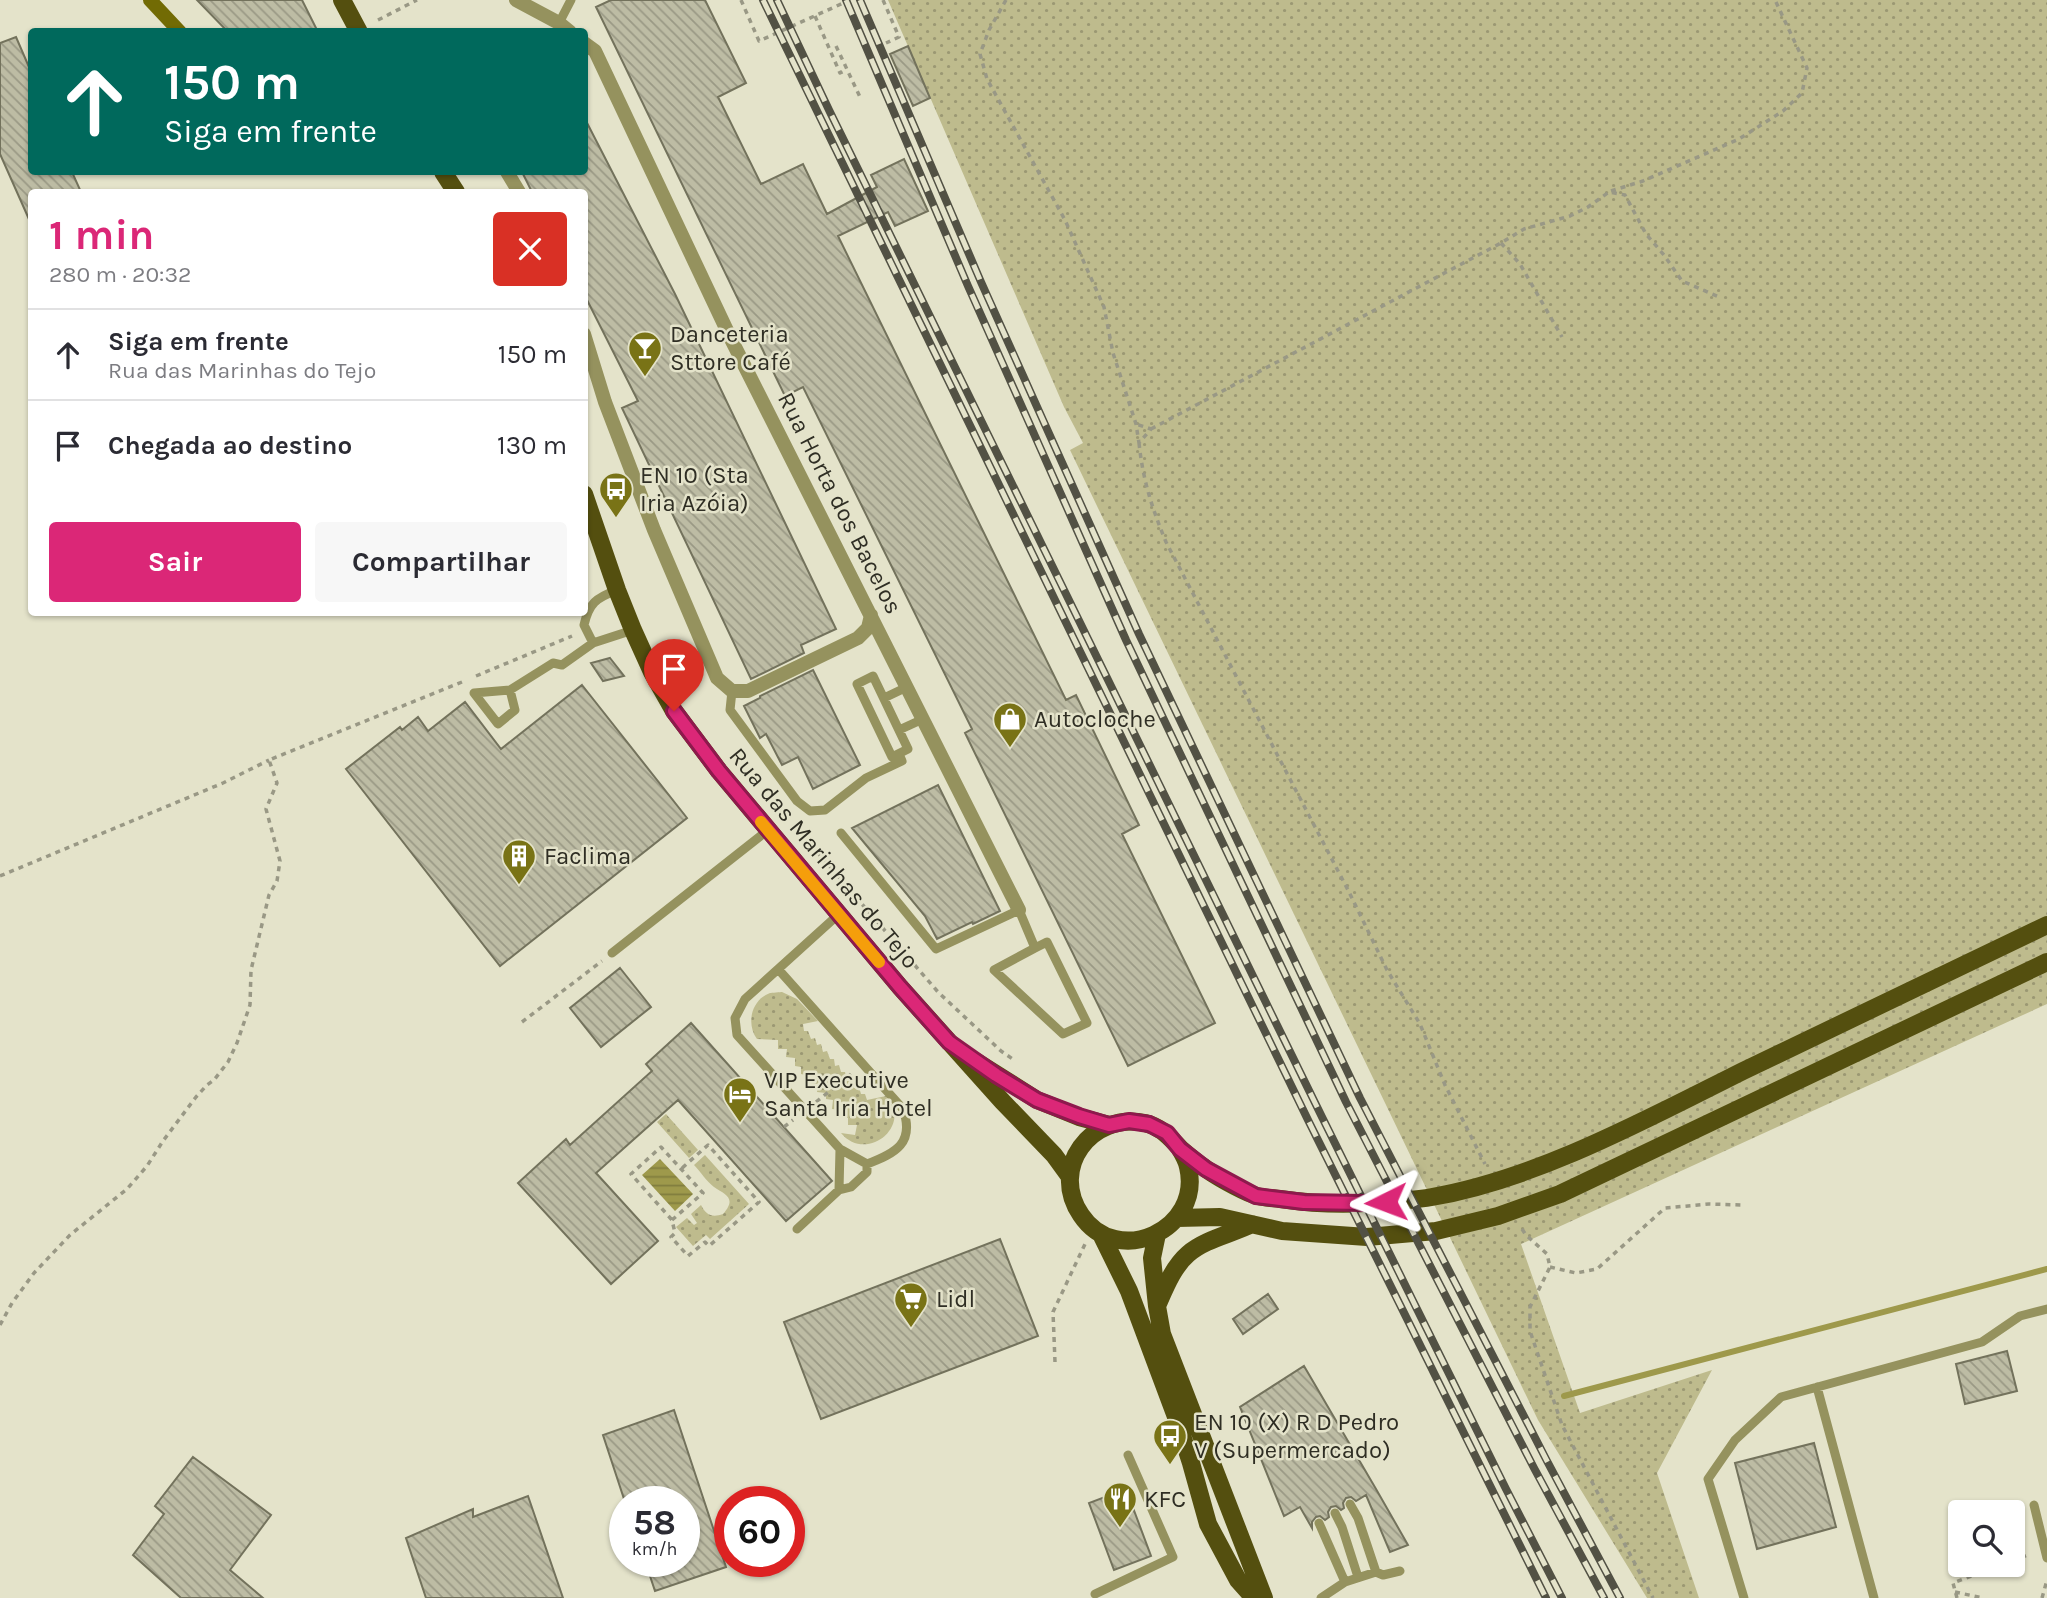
<!DOCTYPE html>
<html lang="pt">
<meta charset="utf-8">
<style>
body{margin:0;font-family:Karla,sans-serif;background:#f7f7f7;color:#2b2b33;height:100vh;display:flex;flex-direction:column;font-size:26px;white-space:nowrap}
*{box-sizing:border-box;margin:0}
p{font-size:23px;color:#7c7c81}
.icon{flex:none;width:38px;height:38px;fill:none;stroke:currentColor;stroke-width:2;stroke-linecap:round;stroke-linejoin:round}
.map{position:relative;flex:1;overflow:hidden}
.sheet{position:absolute;left:28px;top:189px;width:560px;height:427px;display:flex;flex-direction:column;background:#fff;border-radius:7px;box-shadow:0 2px 5px #0004}
.sheet>*{flex:none}
.top-card{position:absolute;left:28px;top:28px;width:560px;height:147px;border-radius:7px;box-shadow:0 2px 5px #0004;background:#00695c;color:#fff;overflow:hidden}
.tools{position:absolute;left:1948px;top:1500px;display:grid;gap:14px}
.tools a{display:grid;place-items:center;width:77px;height:77px;border-radius:7px;background:#fff;box-shadow:0 2px 5px #0004;font-size:35px}
.speed{position:absolute;left:609px;top:1486px;display:flex;gap:14px;font-size:35px;font-weight:700;text-align:center}
.speed>*{display:grid;place-content:center;width:91px;height:91px;border-radius:50%;background:#fff;box-shadow:0 2px 5px #0004;line-height:1}
.speed small{font-size:18px;font-weight:400}
.speed .limit{border:10px solid #d22;background:#fff;color:#111}
.pin{position:absolute;display:grid;place-items:center;width:60px;height:60px;color:#fff;margin:-72px -30px;border-radius:50% 50% 50% 0;rotate:-45deg;box-shadow:0 0 7px #0007}
.pin .icon{rotate:45deg}
.me{position:absolute;width:77px;margin:-38px;rotate:267deg;stroke-linejoin:round;filter:drop-shadow(0 0 5px #0008)}
.turn{display:flex;align-items:center;gap:24px;height:147px;padding:0 21px;font-size:32px}
.turn .icon{width:91px;height:91px;stroke-width:2.5}
.turn b{display:block;font-size:49px;line-height:60px}
.round{display:grid;place-items:center;flex:none;width:74px;height:74px;border-radius:7px;background:#f7f7f7}
.summary{display:flex;align-items:center;justify-content:space-between;height:119px;padding:0 21px}
h1{font-size:42px;font-weight:700;line-height:52px;color:#db2777}
.button{display:flex;gap:14px;margin-top:auto;padding:14px 21px}
.button a{flex:1;height:80px;border-radius:7px;background:#db2777;color:#fff;font-size:28px;font-weight:700;line-height:80px;text-align:center}
.button a+a{background:#f7f7f7;color:#2b2b33}
ul{padding:0;list-style:none}
li{display:flex;align-items:center;gap:21px;height:91px;padding:0 21px;border-top:2px solid #e1e1e2}
li div{flex:1}
li b{display:block;font-size:26px}
li em{font-style:normal}
.map>svg:first-child{display:block}
.grass{fill:url(#grass-dots)}
.water{fill:url(#water-rules)}
.lines{fill:none;stroke-linecap:round;stroke-linejoin:round}
.stream{stroke:#9e994b;stroke-width:6}
.building{fill:url(#building-back-hatch);stroke:#73725c;stroke-width:2}
.path{stroke:#999885;stroke-width:3.5;stroke-dasharray:5 5;stroke-linecap:butt}
.lane{stroke:#95925e;stroke-width:9}
.street{stroke:#95925e;stroke-width:14}
.secondary{stroke:#726b04;stroke-width:14}
.primary{stroke:#544f0f;stroke-width:18}
.rail-casing{stroke:#525144;stroke-width:8}
.rail{stroke:#e4e3ca;stroke-width:5;stroke-dasharray:16;stroke-linecap:butt}
.route-casing{stroke:#8e194d;stroke-width:18}
.route{stroke:#db2777;stroke-width:12}
.slow{stroke:#f59e0b;stroke-width:12}
.labels{text-anchor:middle;dominant-baseline:central;stroke-width:5;stroke-linejoin:round;paint-order:stroke}
.poi-label{font-size:24px;fill:#2f2e24;stroke:#e4e3ca;text-anchor:start}
.street-label{font-size:24px;fill:#2f2e24;stroke:#e4e3ca}
</style>
<div class="map">
<svg width="2047" height="1598" viewBox="0 0 2047 1598">
<defs>
<pattern id="grass-dots" width="8" height="8" patternUnits="userSpaceOnUse" patternTransform="scale(1.75)"><rect width="8" height="8" fill="#bebb8d"/><path d="M2 2h.1M6 6h.1" fill="none" stroke="#9b9873" stroke-width="1.8" stroke-linecap="round"/></pattern>
<pattern id="water-rules" width="6" height="5" patternUnits="userSpaceOnUse" patternTransform="scale(1.75)"><rect width="6" height="5" fill="#9e994b"/><path d="M0 2.5h6" fill="none" stroke="#817d3e"/></pattern>
<pattern id="building-back-hatch" width="6" height="6" patternUnits="userSpaceOnUse" patternTransform="scale(1.75)"><rect width="6" height="6" fill="#bdbca4"/><path d="M-1 5l2 2M0 0l6 6M5-1l2 2" fill="none" stroke="#9a9985"/></pattern>
</defs>
<rect width="100%" height="100%" fill="#e4e3ca"/>
<path class="grass" d="M 888,0 L 2047,0 L 2047,1004 L 1521,1244 L 1580,1413 L 1712,1370 L 1657,1473 L 1699,1598 L 1647,1598 L 1538,1420 L 1070,450 L 1083,443 L 1064,407 Z
M 782,992 L 797,999 L 818,1021 L 803,1024 L 804,1031 L 808,1031 L 811,1039 L 815,1038 L 817,1045 L 821,1044 L 823,1052 L 827,1051 L 830,1059 L 834,1059 L 835,1066 L 839,1065 L 841,1072 L 845,1072 L 847,1081 L 853,1081 L 854,1088 L 859,1087 L 861,1094 L 865,1094 L 867,1100 L 886,1096 C 888,1100 891,1103 893,1106 C 903,1134 863,1160 841,1133 L 855,1135 L 857,1125 L 848,1125 L 848,1118 L 840,1117 L 841,1110 L 832,1109 L 833,1100 L 826,1099 L 826,1093 L 817,1092 L 818,1084 L 809,1083 L 811,1076 L 801,1074 L 801,1067 L 795,1066 L 795,1058 L 786,1057 L 787,1049 L 778,1049 L 778,1040 L 757,1039 C 746,1024 751,1000 770,993 C 771,993 781,992 782,992 Z
M 666,1114 L 698,1150 L 689,1158 L 657,1122 Z
M 705,1155 L 749,1204 L 710,1239 L 706,1235 L 693,1246 L 676,1227 L 687,1218 L 694,1225 L 697,1223 L 691,1214 L 701,1205 C 706,1215 712,1218 723,1214 C 737,1198 726,1195 714,1187 C 707,1182 700,1171 694,1165 Z"/>
<path class="water" d="M 660,1159 L 693,1194 L 675,1211 L 642,1175 Z"/>
<g class="lines">
<path class="stream" d="M 1564,1396 L 2047,1269"/>
</g>
<path class="building" d="M 197,0 L 302,0 L 318,32 L 228,32 Z
M 611,0 L 705,0 L 746,83 L 718,97 L 761,184 L 803,164 L 827,214 L 877,187 L 871,175 L 904,159 L 928,211 L 895,226 L 888,212 L 838,236 L 1066,700 L 1076,695 L 1139,825 L 1122,834 L 1215,1023 L 1128,1066 L 965,733 L 972,729 L 803,387 L 785,396 L 596,7 Z
M 16,37 L 32,74 L 32,172 L 72,172 L 81,192 L 32,192 L 32,226 L 0,154 L 0,43 Z
M 908,46 L 930,98 L 913,106 L 890,54 Z
M 584,117 L 675,294 L 836,629 L 801,645 L 804,653 L 751,679 L 622,408 L 638,401 L 584,294 L 584,192 L 532,192 L 522,172 L 584,172 Z
M 610,658 L 624,676 L 603,681 L 591,663 Z
M 813,670 L 860,765 L 813,789 L 798,757 L 782,765 L 766,734 L 760,738 L 744,706 L 760,698 L 760,696 Z
M 582,685 L 687,818 L 500,966 L 346,769 L 400,727 L 402,730 L 418,717 L 428,731 L 465,702 L 501,749 Z
M 938,785 L 1000,911 L 973,924 L 972,922 L 937,939 L 925,916 L 852,828 Z
M 620,968 L 651,1007 L 601,1047 L 570,1008 Z
M 691,1023 L 832,1181 L 786,1221 L 678,1100 L 596,1173 L 658,1241 L 611,1284 L 518,1183 L 566,1139 L 570,1145 L 652,1071 L 646,1064 Z
M 1000,1239 L 1038,1336 L 821,1419 L 784,1322 Z
M 1268,1294 L 1278,1309 L 1243,1334 L 1233,1319 Z
M 2007,1351 L 2017,1391 L 1965,1404 L 1956,1364 Z
M 1304,1366 L 1376,1489 L 1408,1545 L 1390,1552 L 1366,1495 L 1356,1501 L 1351,1497 L 1346,1498 L 1343,1503 L 1344,1508 L 1341,1510 L 1336,1506 L 1331,1507 L 1328,1512 L 1329,1517 L 1325,1520 L 1320,1516 L 1316,1517 L 1312,1522 L 1312,1528 L 1300,1507 L 1284,1516 L 1240,1407 Z
M 674,1410 L 726,1567 L 655,1591 L 645,1561 L 684,1561 L 684,1502 L 625,1502 L 603,1435 Z
M 1814,1443 L 1836,1527 L 1757,1549 L 1735,1463 Z
M 193,1457 L 271,1515 L 230,1570 L 263,1598 L 181,1598 L 133,1555 L 164,1514 L 155,1506 Z
M 1126,1489 L 1151,1556 L 1114,1570 L 1089,1503 Z
M 528,1496 L 563,1598 L 426,1598 L 406,1538 L 473,1509 L 473,1517 Z"/>
<g class="lines">
<path class="path" d="M 741,0 L 759,41 L 850,0
M 883,0 L 899,37 L 886,43
M 1006,0 L 989,30 L 980,54 L 987,79 L 1065,220 L 1104,307 L 1113,353 L 1136,424 L 1139,443 L 1151,429 L 1136,424
M 815,16 L 840,73 L 847,70
M 378,20 L 417,0
M 836,46 L 860,97
M 1611,191 L 1643,181 L 1739,139 L 1783,111 L 1802,93 L 1807,68 L 1775,0
M 1501,243 L 1520,264 L 1562,337
M 1151,429 L 1501,243 L 1524,229 L 1570,216 L 1588,207 L 1609,192 L 1625,195 L 1646,234 L 1664,255 L 1682,281 L 1719,297
M 1139,443 C 1143,481 1152,508 1166,542 L 1348,890 L 1387,970 L 1420,1024 L 1445,1085 L 1485,1164
M 476,676 L 572,636
M 810,844 L 938,992 L 1001,1051 L 1014,1060
M 0,876 L 223,783 L 269,760
M 522,1022 L 602,961
M 816,1102 L 851,1074
M 784,1127 L 793,1120
M 672,1220 L 703,1193 L 661,1147 L 631,1174 L 672,1220 L 675,1233 L 671,1237 L 688,1256 L 705,1242 L 709,1246 L 759,1202 L 708,1145 L 681,1169
M 1522,1229 L 1526,1235 L 1547,1254 L 1550,1267 L 1530,1307 L 1530,1331 L 1562,1425 L 1653,1598
M 1550,1267 L 1576,1273 L 1597,1269 L 1665,1208 L 1709,1204 L 1741,1205
M 0,1325 L 12,1303 L 34,1273 L 70,1235 L 127,1189 L 147,1166 L 163,1141 L 196,1097 L 207,1085 L 214,1080 L 228,1062 L 237,1043 L 250,1005 L 251,970 L 269,895 L 277,881 L 280,861 L 266,809 L 277,783 L 269,760 L 462,682
M 1055,1362 L 1053,1312 L 1085,1244
M 2012,1561 L 2030,1554
M 1955,1592 L 1983,1598
M 1957,1598 L 1953,1583 L 2003,1564
M 2042,1598 L 2047,1580"/>
<path class="lane" d="M 559,23 L 571,0
M 593,643 L 584,625 C 589,603 596,598 617,590
M 873,676 L 908,749 L 892,757 L 857,684 Z
M 510,690 L 515,710 L 498,724 L 474,693 L 510,690 L 553,663 L 562,665 L 593,643 L 633,630
M 732,691 L 730,710 L 797,801 L 810,811 L 825,810 L 866,778 L 902,761 L 899,754
M 884,698 L 907,687
M 899,730 L 923,719
M 841,833 L 936,949 L 1019,910 L 1035,948 L 1047,942 L 1087,1023 L 1063,1034 L 994,970 L 1035,948
M 612,953 L 768,830
M 778,969 L 903,1109 C 915,1143 896,1153 867,1164 L 840,1149 L 737,1035 L 735,1018 L 745,999 L 839,914
M 839,1190 L 840,1149
M 797,1229 L 839,1190 L 851,1187 L 867,1172 L 867,1164
M 1817,1387 L 1874,1598
M 1350,1504 L 1358,1518 L 1376,1572
M 2034,1505 L 2047,1558
M 1335,1513 L 1342,1527 L 1358,1577
M 1319,1523 L 1345,1582
M 1095,1594 L 1173,1557 L 1128,1455
M 1321,1598 L 1345,1582 L 1376,1572 L 1383,1575 L 1400,1571
M 1744,1598 L 1708,1479 L 1735,1440 L 1781,1397 L 1982,1342 L 2020,1316 L 2047,1309"/>
<path class="street" d="M 516,0 L 559,23 L 570,32
M 584,43 L 595,51 L 731,339 L 1019,910
M 507,172 L 519,192
M 584,334 L 605,402 L 654,530 L 717,678 L 732,691 L 748,691 L 858,638 L 868,628 L 871,615"/>
<path class="secondary" d="M 150,0 L 180,32"/>
<path class="primary" d="M 342,0 L 359,32
M 443,172 L 456,192
M 584,494 L 617,590 L 633,630 L 652,672 L 674,711 L 719,771 L 900,987 L 1002,1101 L 1054,1155 L 1070,1177
M 977,1062 L 1037,1100 L 1079,1117 L 1109,1125
M 1180,1149 C 1183,1154 1187,1161 1188,1167 C 1203,1230 1117,1269 1081,1215 C 1049,1168 1091,1112 1145,1123 C 1162,1127 1170,1138 1181,1149 C 1188,1155 1195,1161 1202,1166 C 1215,1176 1239,1189 1254,1195 C 1262,1198 1272,1198 1280,1199 C 1308,1203 1338,1205 1366,1203 C 1387,1202 1410,1201 1432,1197 C 1537,1179 1647,1119 1743,1071 C 1844,1022 1945,973 2047,925
M 1177,1218 L 1220,1217 L 1282,1231 L 1367,1237 L 1436,1231 L 1498,1216 L 1560,1194 L 2047,962
M 1101,1234 L 1129,1291 L 1175,1414 L 1191,1463 L 1208,1524 L 1238,1580 L 1254,1598
M 1157,1234 L 1152,1258 L 1157,1306 L 1162,1334 L 1264,1598
M 1157,1306 C 1165,1288 1173,1267 1188,1254 C 1205,1239 1232,1234 1252,1224"/>
<g class="rail-casing">
<path id="rail" d="M 763,0 L 1309,1122 L 1546,1598
M 777,0 L 829,110 L 1322,1117 L 1506,1489 L 1562,1598
M 846,0 L 968,286 L 1126,640 L 1346,1102 L 1534,1468 L 1604,1598
M 860,0 L 981,282 L 1139,634 L 1360,1098 L 1547,1461 L 1620,1598"/>
</g>
<use href="#rail" class="rail"/>
</g>
<g class="lines">
<g class="route-casing">
<path id="route" d="M 674,711 L 719,771 L 900,987 L 949,1042 L 996,1075 L 1037,1100 L 1079,1116 L 1109,1125 L 1129,1121 L 1149,1124 L 1167,1133 L 1180,1149 L 1206,1169 L 1256,1196 L 1304,1202 L 1363,1203 L 1386,1202"/>
</g>
<use href="#route" class="route"/>
<path class="slow" d="M 761,822 L 879,962"/>
</g>
<defs>
<g id="bar-pin" transform="scale(1.75)"><path d="M0 17L-7.5 6A9.5 9.5 0 1 1 7.5 6Z" fill="#797316" stroke="#e4e3ca"/><path d="M-6-5H6L.8 .8V4.5H3.5V6h-7V4.5H-.8V.8Z" fill="#fff"/></g>
<g id="bus-pin" transform="scale(1.75)"><path d="M0 17L-7.5 6A9.5 9.5 0 1 1 7.5 6Z" fill="#797316" stroke="#e4e3ca"/><path d="M-5-6H5V4H4V6H2V4H-2V6H-4V4H-5ZM-3.5-4V0h7V-4ZM-3.5 1.2v1.5H-2V1.2ZM2 1.2v1.5H3.5V1.2Z" fill="#fff"/></g>
<g id="shop-pin" transform="scale(1.75)"><path d="M0 17L-7.5 6A9.5 9.5 0 1 1 7.5 6Z" fill="#797316" stroke="#e4e3ca"/><path d="M-5-2.5h2.3a2.7 3.5 0 0 1 5.4 0H5L5.5 6h-11ZM-1.5-2.5h3a1.5 2.3 0 0 0-3 0Z" fill="#fff"/></g>
<g id="building-pin" transform="scale(1.75)"><path d="M0 17L-7.5 6A9.5 9.5 0 1 1 7.5 6Z" fill="#797316" stroke="#e4e3ca"/><path d="M-4-6H4V6H1V3H-1V6H-4ZM-2.5-4.3h1.7v1.8h-1.7ZM.8-4.3h1.7v1.8H.8ZM-2.5-1h1.7V.8h-1.7ZM.8-1h1.7V.8H.8Z" fill="#fff"/></g>
<g id="hotel-pin" transform="scale(1.75)"><path d="M0 17L-7.5 6A9.5 9.5 0 1 1 7.5 6Z" fill="#797316" stroke="#e4e3ca"/><path d="M-6-4.5h1.5V1H6V5H4.5V3h-9V5H-6ZM-4 0a1.8 1.8 0 1 1 3.6 0ZM.5 0V-2.5h3Q6-2.5 6 0Z" fill="#fff"/></g>
<g id="supermarket-pin" transform="scale(1.75)"><path d="M0 17L-7.5 6A9.5 9.5 0 1 1 7.5 6Z" fill="#797316" stroke="#e4e3ca"/><path d="M-6-5.5h2.5l.6 2H6L4.5 2H-2.5L-4.4-4H-6ZM-1.5 3.2a1.3 1.3 0 1 0 .1 0ZM3 3.2a1.3 1.3 0 1 0 .1 0Z" fill="#fff"/></g>
<g id="restaurant-pin" transform="scale(1.75)"><path d="M0 17L-7.5 6A9.5 9.5 0 1 1 7.5 6Z" fill="#797316" stroke="#e4e3ca"/><path d="M-5-6h1v4h1v-4h1v4h1v-4h1v5L-1.5 .5V6h-2V.5L-5-1ZM5-6V6H3V1.5H1.5Q1.5-4 5-6Z" fill="#fff"/></g>
</defs>
<g fill-rule="evenodd">
<use href="#bar-pin" x="645" y="348"/>
<use href="#bus-pin" x="616" y="489"/>
<use href="#shop-pin" x="1010" y="719"/>
<use href="#building-pin" x="519" y="856"/>
<use href="#hotel-pin" x="740" y="1094"/>
<use href="#supermarket-pin" x="911" y="1299"/>
<use href="#bus-pin" x="1170" y="1436"/>
<use href="#restaurant-pin" x="1120" y="1499"/>
</g>
<g class="labels">
<g class="poi-label">
<text x="670" y="334">Danceteria<tspan x="670" dy="28">Sttore Café</tspan></text>
<text x="640" y="475">EN 10 (Sta<tspan x="640" dy="28">Iria Azóia)</tspan></text>
<text x="1034" y="719">Autocloche</text>
<text x="544" y="856">Faclima</text>
<text x="764" y="1080">VIP Executive<tspan x="764" dy="28">Santa Iria Hotel</tspan></text>
<text x="936" y="1299">Lidl</text>
<text x="1194" y="1422">EN 10 (X) R D Pedro<tspan x="1194" dy="28">V (Supermercado)</tspan></text>
<text x="1144" y="1499">KFC</text>
</g>
<g class="street-label">
<text transform="translate(840 503) rotate(63)">Rua Horta dos Bacelos</text>
<text transform="translate(824 858) rotate(50)">Rua das Marinhas do Tejo</text>
</g>
</g>
</svg>
<div class="tools">
<a><svg class="icon" aria-label="search" viewBox="0 0 24 24"><circle cx="10" cy="10" r="6"/><path d="M15 15l6 6"/></svg></a>
</div>
<div class="speed"><div>58<small>km/h</small></div><div class="limit">60</div></div>
<div class="pin" style="left:674px;top:711px;background:#d93025"><svg class="icon" aria-label="arrive" viewBox="0 0 24 24"><path d="M6 21V4h12l-3 4 3 4H6"/></svg></div>
<svg class="me" style="left:1386px;top:1202px" viewBox="-20 -20 40 40"><path d="M0-17L14 15 0 8-14 15z" fill="#db2777" stroke="#fff" stroke-width="4"/></svg>
<div class="top-card">
<div class="turn"><svg class="icon" aria-label="ahead" viewBox="0 0 24 24"><path d="M12 20V5M6 11l6-6 6 6"/></svg><div><b>150 m</b>Siga em frente</div></div>
</div>
<section class="sheet">
<div class="summary"><div><h1>1 min</h1><p>280 m · 20:32</p></div><a class="round" style="background:#d93025;color:#fff"><svg class="icon" aria-label="close" viewBox="0 0 24 24"><path d="M6 6l12 12M18 6L6 18"/></svg></a></div>
<ul>
<li><svg class="icon" aria-label="ahead" viewBox="0 0 24 24"><path d="M12 20V5M6 11l6-6 6 6"/></svg><div><b>Siga em frente</b><p>Rua das Marinhas do Tejo</p></div><em>150 m</em></li>
<li><svg class="icon" aria-label="arrive" viewBox="0 0 24 24"><path d="M6 21V4h12l-3 4 3 4H6"/></svg><div><b>Chegada ao destino</b></div><em>130 m</em></li>
</ul>
<div class="button"><a>Sair</a><a>Compartilhar</a></div>
</section>
</div>
